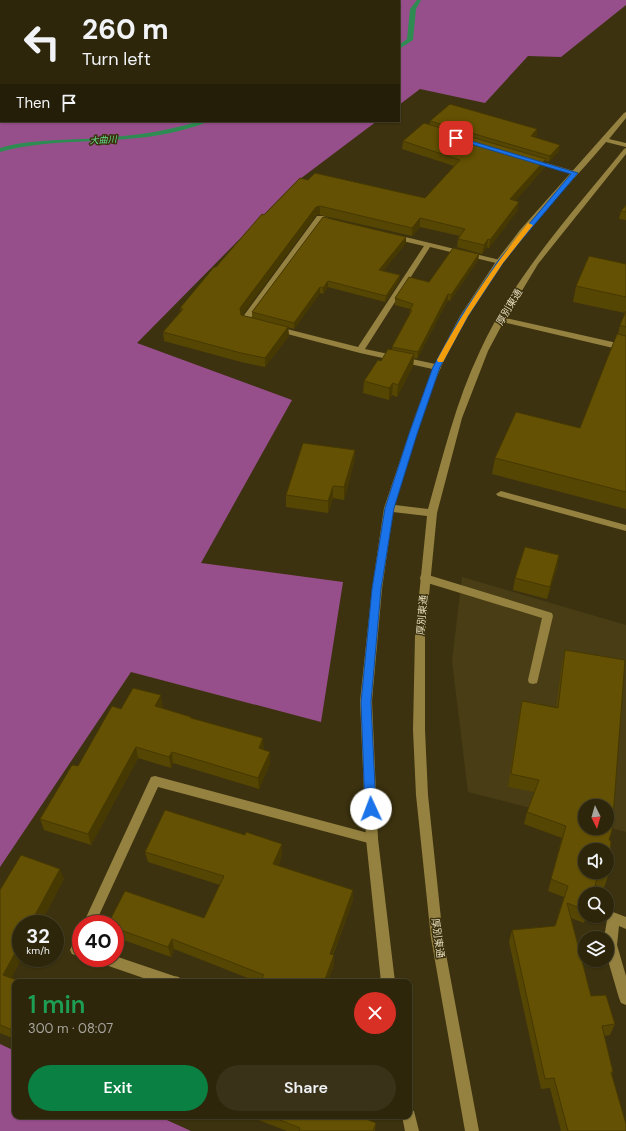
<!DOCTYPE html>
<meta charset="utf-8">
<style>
body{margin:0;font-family:"DM Sans","Noto Sans JP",sans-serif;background:#393219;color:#f1f3f6;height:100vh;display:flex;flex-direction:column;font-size:15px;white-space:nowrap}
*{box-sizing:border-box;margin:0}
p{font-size:13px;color:#a7a59d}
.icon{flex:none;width:22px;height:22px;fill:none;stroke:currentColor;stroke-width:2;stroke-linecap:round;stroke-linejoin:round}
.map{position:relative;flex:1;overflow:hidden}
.details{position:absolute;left:12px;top:979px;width:400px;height:140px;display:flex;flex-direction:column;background:#2d260b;border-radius:8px;box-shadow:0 1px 3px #0004,0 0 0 1px #48432c}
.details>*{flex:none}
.guide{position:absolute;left:0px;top:0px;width:400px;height:122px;box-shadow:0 1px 3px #0004,0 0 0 1px #48432c;background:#2d260b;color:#f1f3f6;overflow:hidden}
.needle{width:26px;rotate:175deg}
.tools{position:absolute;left:578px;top:799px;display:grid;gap:8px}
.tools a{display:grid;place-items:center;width:36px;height:36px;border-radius:50%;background:#2d260b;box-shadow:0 1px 3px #0004,0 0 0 1px #48432c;font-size:20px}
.speed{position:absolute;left:12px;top:915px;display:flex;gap:8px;font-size:20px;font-weight:700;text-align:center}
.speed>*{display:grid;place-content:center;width:52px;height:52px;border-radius:50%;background:#2d260b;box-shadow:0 1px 3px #0004,0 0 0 1px #48432c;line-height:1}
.speed small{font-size:10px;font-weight:400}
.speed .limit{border:6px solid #d22;background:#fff;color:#111}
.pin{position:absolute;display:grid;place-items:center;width:34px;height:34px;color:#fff;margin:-17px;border-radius:8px;box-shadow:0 2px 6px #0006}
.me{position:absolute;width:44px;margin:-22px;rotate:358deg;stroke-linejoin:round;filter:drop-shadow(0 0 3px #0008)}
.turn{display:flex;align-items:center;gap:14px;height:84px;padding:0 16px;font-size:18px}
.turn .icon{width:52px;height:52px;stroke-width:2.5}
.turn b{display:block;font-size:28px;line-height:34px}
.then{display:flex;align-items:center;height:38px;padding:0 16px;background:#0003;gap:8px;font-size:15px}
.round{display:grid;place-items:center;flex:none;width:42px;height:42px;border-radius:21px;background:#393219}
.overview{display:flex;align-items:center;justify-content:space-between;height:68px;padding:0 16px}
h1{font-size:24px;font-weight:600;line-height:30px;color:#1e9e55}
.action{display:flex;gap:8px;margin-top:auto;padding:8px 16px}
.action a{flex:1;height:46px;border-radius:24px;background:#0b8043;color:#fff;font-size:16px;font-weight:600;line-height:46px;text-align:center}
.action a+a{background:#393219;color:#f1f3f6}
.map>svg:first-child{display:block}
.built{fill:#483d14}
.forest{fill:#974f8c}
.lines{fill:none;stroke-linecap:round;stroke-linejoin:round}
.stream{fill:#2e8c53;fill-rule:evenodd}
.lane{fill:#958240;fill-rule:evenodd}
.street{fill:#958240;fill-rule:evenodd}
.secondary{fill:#958240;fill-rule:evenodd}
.wall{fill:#564603}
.shaded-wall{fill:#463902}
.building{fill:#645103;stroke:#463902;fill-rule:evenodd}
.route{fill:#1a73e8;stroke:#114b97}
.slow{fill:#f59e0b}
.labels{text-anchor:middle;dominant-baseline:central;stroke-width:3;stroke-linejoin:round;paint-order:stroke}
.far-water-label{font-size:9px;font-style:italic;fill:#64db8e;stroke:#3c320f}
.street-label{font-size:10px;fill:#e7ddbc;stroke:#3c320f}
</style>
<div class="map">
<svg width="626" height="1131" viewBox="0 0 626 1131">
<rect width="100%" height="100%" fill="#3c320f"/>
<path class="built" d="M 462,577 L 626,625 L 626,832 L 607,827 L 607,806 L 585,806 L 585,822 L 468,792 L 452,661 Z"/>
<path class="forest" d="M 0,0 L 626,0 L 626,5 L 561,57 L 528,56 L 485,103 L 420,89 L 399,105 L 399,1 L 1,1 L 1,121 L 377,121 L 296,182 L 137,343 L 292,400 L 201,563 L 343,582 L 321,722 L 131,672 L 0,867 Z
M 0,1044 L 15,1051 L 15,1116 L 158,1116 L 191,1131 L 0,1131 Z"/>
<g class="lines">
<path class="stream" d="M 417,0 L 421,0 L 416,9 L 413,40 L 399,49 L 399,45 L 407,39 L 410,9 Z
M 199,121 L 208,121 C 201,126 188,128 179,131 C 120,146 58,136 0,152 L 0,148 C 27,140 57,140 85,139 C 124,137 162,133 199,121 Z"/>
<path class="lane" d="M 501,491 L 626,525 L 626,531 L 498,496 L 496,494 Z
M 425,574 L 552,613 L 553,616 L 537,683 L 533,684 L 529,683 L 528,680 L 542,618 L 421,581 L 420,578 L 421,575 Z"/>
<path class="street" d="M 533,159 L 577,172 L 578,173 L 575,175 L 531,162 L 531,160 Z
M 317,216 L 323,216 L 339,222 L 335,224 L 322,221 L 250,319 L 257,320 L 257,324 L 242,322 L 242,318 Z
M 390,234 L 393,234 L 500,260 L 504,262 L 500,264 L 430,247 L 365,349 L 440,365 L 441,367 L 440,369 L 437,370 L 360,353 L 272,330 L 271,328 L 275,326 L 358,347 L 424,246 L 390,238 Z
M 498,317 L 501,317 L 626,345 L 626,351 L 498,321 Z
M 155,776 L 372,834 L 376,835 L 378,839 L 376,843 L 372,844 L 158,787 L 95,924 L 83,924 L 151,777 Z
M 613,912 L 626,917 L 626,929 L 619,926 L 617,945 L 626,976 L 626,1005 L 621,1003 L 619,998 L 607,957 L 607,938 L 604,938 L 608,914 Z
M 81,935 L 81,957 L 72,954 L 70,950 L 76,937 Z
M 115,956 L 174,976 L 179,977 L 181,982 L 155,982 L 97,962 L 95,958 L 115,958 Z"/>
<path class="secondary" d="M 626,112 L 626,118 L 609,139 L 626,143 L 626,147 L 606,142 C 580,173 551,202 526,234 C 493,273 462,320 441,367 C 422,411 409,459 395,505 L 428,509 C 443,456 456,401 480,351 C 515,275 572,213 624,149 L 626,148 L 626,154 L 538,264 L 505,319 L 488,351 L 462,418 L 437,513 L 425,636 L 425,730 L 428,795 L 443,938 L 479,1131 L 465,1131 L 431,938 L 416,795 L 413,730 L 415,636 L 427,516 L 393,512 L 382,589 L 372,701 L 378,839 L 395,982 L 381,982 L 366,839 L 360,701 L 372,589 L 384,508 L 414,419 L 433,367 L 460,316 L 497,260 L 520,230 L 624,113 Z
M 409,1109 L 414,1111 L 419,1131 L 405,1131 L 402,1116 L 409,1116 Z"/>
</g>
<path class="wall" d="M 430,121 L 537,135 L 534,137 L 559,151 L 549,162 L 546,161 L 545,167 L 515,201 L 518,210 L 489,248 L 487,247 L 482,254 L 457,247 L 458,239 L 460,236 L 420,227 L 412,236 L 320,215 L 316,215 L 242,315 L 252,318 L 252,312 L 406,243 L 383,271 L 400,275 L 399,281 L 385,302 L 328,287 L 323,294 L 320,293 L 294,329 L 288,327 L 289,336 L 265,367 L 241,362 L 164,341 L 163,332 L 181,312 L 180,308 L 216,267 L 264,215 L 308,180 L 425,198 L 454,166 L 402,149 L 403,141 L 429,125 Z
M 626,205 L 626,220 L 619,219 L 621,211 Z
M 479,254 L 478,260 L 450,301 L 448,300 L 417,359 L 414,358 L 413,366 L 397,397 L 392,395 L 389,400 L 363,393 L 364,381 L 392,349 L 392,347 L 409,315 L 410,309 L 395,305 L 395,298 L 429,282 Z
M 626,264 L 626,509 L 492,474 L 495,458 L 580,428 L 618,334 L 620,325 L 625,313 L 573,302 L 576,286 Z
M 355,450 L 354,462 L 344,500 L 333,498 L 328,513 L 286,507 L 286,495 Z
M 559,555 L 557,567 L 547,599 L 513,590 L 515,578 Z
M 565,650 L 609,840 L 608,876 L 604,888 L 595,885 L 585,894 L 585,916 L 586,916 L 584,923 L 571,918 L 591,996 L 615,1024 L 610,1035 L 604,1036 L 613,1072 L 612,1074 L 626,1131 L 561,1131 L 550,1088 L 541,1089 L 509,942 L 512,930 L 555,926 L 564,897 L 548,891 L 562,838 L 524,824 L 527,812 L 534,792 L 508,787 L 519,714 L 522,701 L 556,708 L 562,663 Z
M 163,707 L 162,708 L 191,717 L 191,718 L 264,749 L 263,750 L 270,763 L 259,789 L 173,763 L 171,768 L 138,758 L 91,845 L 44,830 L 40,819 L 78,766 Z
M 145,852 L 282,855 L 278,866 L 353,900 L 333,955 L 334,955 L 334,965 L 327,982 L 258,982 L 174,949 L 171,957 L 115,937 L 115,924 L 204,918 L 220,885 L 148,862 Z
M 64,879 L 40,924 L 21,924 L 11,978 L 15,982 L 15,1039 L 0,1033 L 0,890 Z
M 248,1116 L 359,1116 L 376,1123 L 375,1131 L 287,1131 Z"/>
<path class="shaded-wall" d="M 537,129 L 537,135 L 530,142 L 531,136 Z
M 560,145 L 559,151 L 549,162 L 550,156 Z
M 546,159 L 545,167 L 509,208 L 510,199 Z
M 519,202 L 518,210 L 489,248 L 490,240 Z
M 320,206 L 320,215 L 316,215 L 241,317 L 240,308 L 316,207 Z
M 420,218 L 420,227 L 412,236 L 412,228 Z
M 406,237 L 406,243 L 379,276 L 379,270 Z
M 488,239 L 487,247 L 482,254 L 484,245 Z
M 479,254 L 478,260 L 450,301 L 451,295 Z
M 400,275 L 399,281 L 385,302 L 386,296 Z
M 328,281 L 328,287 L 323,294 L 323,288 Z
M 320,287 L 320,293 L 294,329 L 294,323 Z
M 448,294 L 448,300 L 417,359 L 418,352 Z
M 288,327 L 289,336 L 265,367 L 265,358 Z
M 414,354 L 413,366 L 397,397 L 398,385 Z
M 393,383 L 392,395 L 389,400 L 389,388 Z
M 355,450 L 354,462 L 344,500 L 344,487 Z
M 333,486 L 333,498 L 328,513 L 328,501 Z
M 559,555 L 557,567 L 547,599 L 550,587 Z
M 161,695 L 163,707 L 157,717 L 155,706 Z
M 263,738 L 264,749 L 259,760 L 259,748 Z
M 136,747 L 138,758 L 91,845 L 88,834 Z
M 172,752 L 173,763 L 171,768 L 169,757 Z
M 270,752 L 270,763 L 259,789 L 258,778 Z
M 282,844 L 282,855 L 274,875 L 273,864 Z
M 60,869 L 64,879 L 40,924 L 30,924 Z
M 353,890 L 353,900 L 329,964 L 330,954 Z
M 172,939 L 174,949 L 171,957 L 168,947 Z
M 21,942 L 21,958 L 22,958 L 8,985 L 3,975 Z
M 334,955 L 334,965 L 327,982 L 324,982 Z"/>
<path class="building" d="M 450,104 L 537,129 L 531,136 L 560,145 L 550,156 L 430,121 Z
M 424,123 L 546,159 L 510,199 L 519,202 L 490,240 L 488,239 L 484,245 L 458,239 L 465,229 L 420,218 L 412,228 L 320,206 L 316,207 L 240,308 L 241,315 L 288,327 L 265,358 L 241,353 L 163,332 L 183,309 L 180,308 L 214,267 L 216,267 L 262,214 L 264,215 L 300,178 L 308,180 L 315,173 L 425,198 L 460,160 L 403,141 Z
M 626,205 L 626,212 L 621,211 Z
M 323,217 L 406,237 L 379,270 L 400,275 L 386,296 L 328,281 L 323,288 L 320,287 L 294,323 L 252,312 Z
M 453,248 L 479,254 L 451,295 L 448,294 L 418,352 L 392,347 L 412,310 L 410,310 L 413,304 L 395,298 L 409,277 L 429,282 Z
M 589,256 L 626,264 L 626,297 L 576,286 Z
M 626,311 L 626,327 L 620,325 Z
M 617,334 L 626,336 L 626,492 L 495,458 L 516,412 L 580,428 Z
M 388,349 L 414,354 L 398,385 L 393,383 L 389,388 L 364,381 L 378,360 L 381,361 Z
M 303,443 L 355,450 L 344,487 L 333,486 L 328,501 L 286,495 Z
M 525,547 L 559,555 L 550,587 L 515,578 Z
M 565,650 L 625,660 L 612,830 L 609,840 L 611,841 L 608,876 L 598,873 L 593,894 L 585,894 L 585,910 L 567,903 L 591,996 L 606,995 L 615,1024 L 602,1026 L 613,1072 L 611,1072 L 626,1124 L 626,1131 L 568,1131 L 554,1078 L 545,1079 L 512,930 L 555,926 L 568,886 L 551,879 L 566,826 L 527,812 L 539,780 L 511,774 L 522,701 L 558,708 ZM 585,806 L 607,806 L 607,828 L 585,828 ZM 585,850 L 607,850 L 607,872 L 585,872 Z
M 133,688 L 161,695 L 155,706 L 191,717 L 191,718 L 263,738 L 259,748 L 270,752 L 258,778 L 172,752 L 169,757 L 136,747 L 88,834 L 40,819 L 72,765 L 78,766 L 112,706 L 121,709 Z
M 165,810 L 245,835 L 246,832 L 282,844 L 273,864 L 353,890 L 330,954 L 334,955 L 324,982 L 272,982 L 262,978 L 264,975 L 172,939 L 168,947 L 115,928 L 115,924 L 108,924 L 125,891 L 204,918 L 224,876 L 145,852 Z
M 21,855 L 60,869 L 30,924 L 21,924 L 21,942 L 3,975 L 22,982 L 15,982 L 15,1031 L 0,1025 L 0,890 Z
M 270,1116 L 359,1116 L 376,1123 L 373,1131 L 299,1131 L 300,1128 Z"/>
<path class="route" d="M 454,137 L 458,137 L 578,173 L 518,244 L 503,263 L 468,316 L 440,367 L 417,434 L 394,508 L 381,589 L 371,702 L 376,809 L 374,812 L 371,814 L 367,812 L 365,809 L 361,702 L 372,589 L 385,508 L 409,434 L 433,367 L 461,316 L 498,261 L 571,174 L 454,139 Z"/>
<path class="slow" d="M 528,223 L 533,225 L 503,263 L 489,284 L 468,316 L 443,362 L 438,362 L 437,360 C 464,310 492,268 528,223 Z"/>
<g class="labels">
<g class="far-water-label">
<text transform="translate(103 140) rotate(-3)">大曲川</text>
</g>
<g class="street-label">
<text transform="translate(509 307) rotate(-59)">厚別東通</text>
<text transform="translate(422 615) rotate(-85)">厚別東通</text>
<text transform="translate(438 938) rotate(82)">厚別東通</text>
</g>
</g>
</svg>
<div class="tools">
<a><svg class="needle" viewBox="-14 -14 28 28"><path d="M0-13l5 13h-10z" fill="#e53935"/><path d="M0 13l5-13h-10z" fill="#a7a59d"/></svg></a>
<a><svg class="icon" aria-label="sound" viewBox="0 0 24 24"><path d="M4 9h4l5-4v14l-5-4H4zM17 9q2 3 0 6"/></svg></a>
<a><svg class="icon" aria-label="search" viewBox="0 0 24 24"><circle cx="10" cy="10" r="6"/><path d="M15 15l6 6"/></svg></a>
<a><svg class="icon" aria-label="layers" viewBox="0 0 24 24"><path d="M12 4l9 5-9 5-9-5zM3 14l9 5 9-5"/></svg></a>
</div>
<div class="speed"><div>32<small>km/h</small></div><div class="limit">40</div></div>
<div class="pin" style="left:456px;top:138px;background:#d93025"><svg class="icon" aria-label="arrive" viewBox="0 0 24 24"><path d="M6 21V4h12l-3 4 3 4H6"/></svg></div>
<svg class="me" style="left:371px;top:809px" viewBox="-20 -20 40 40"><circle r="19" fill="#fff"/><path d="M0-13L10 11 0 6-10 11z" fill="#1a73e8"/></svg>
<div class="guide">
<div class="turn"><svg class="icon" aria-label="left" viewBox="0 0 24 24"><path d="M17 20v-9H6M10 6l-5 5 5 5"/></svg><div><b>260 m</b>Turn left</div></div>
<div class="then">Then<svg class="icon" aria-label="arrive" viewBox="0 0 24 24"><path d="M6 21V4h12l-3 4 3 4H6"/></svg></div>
</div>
<section class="details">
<div class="overview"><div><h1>1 min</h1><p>300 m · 08:07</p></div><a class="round" style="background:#d93025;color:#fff"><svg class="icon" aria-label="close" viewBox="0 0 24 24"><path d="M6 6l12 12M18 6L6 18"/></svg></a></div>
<div class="action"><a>Exit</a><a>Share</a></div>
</section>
</div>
